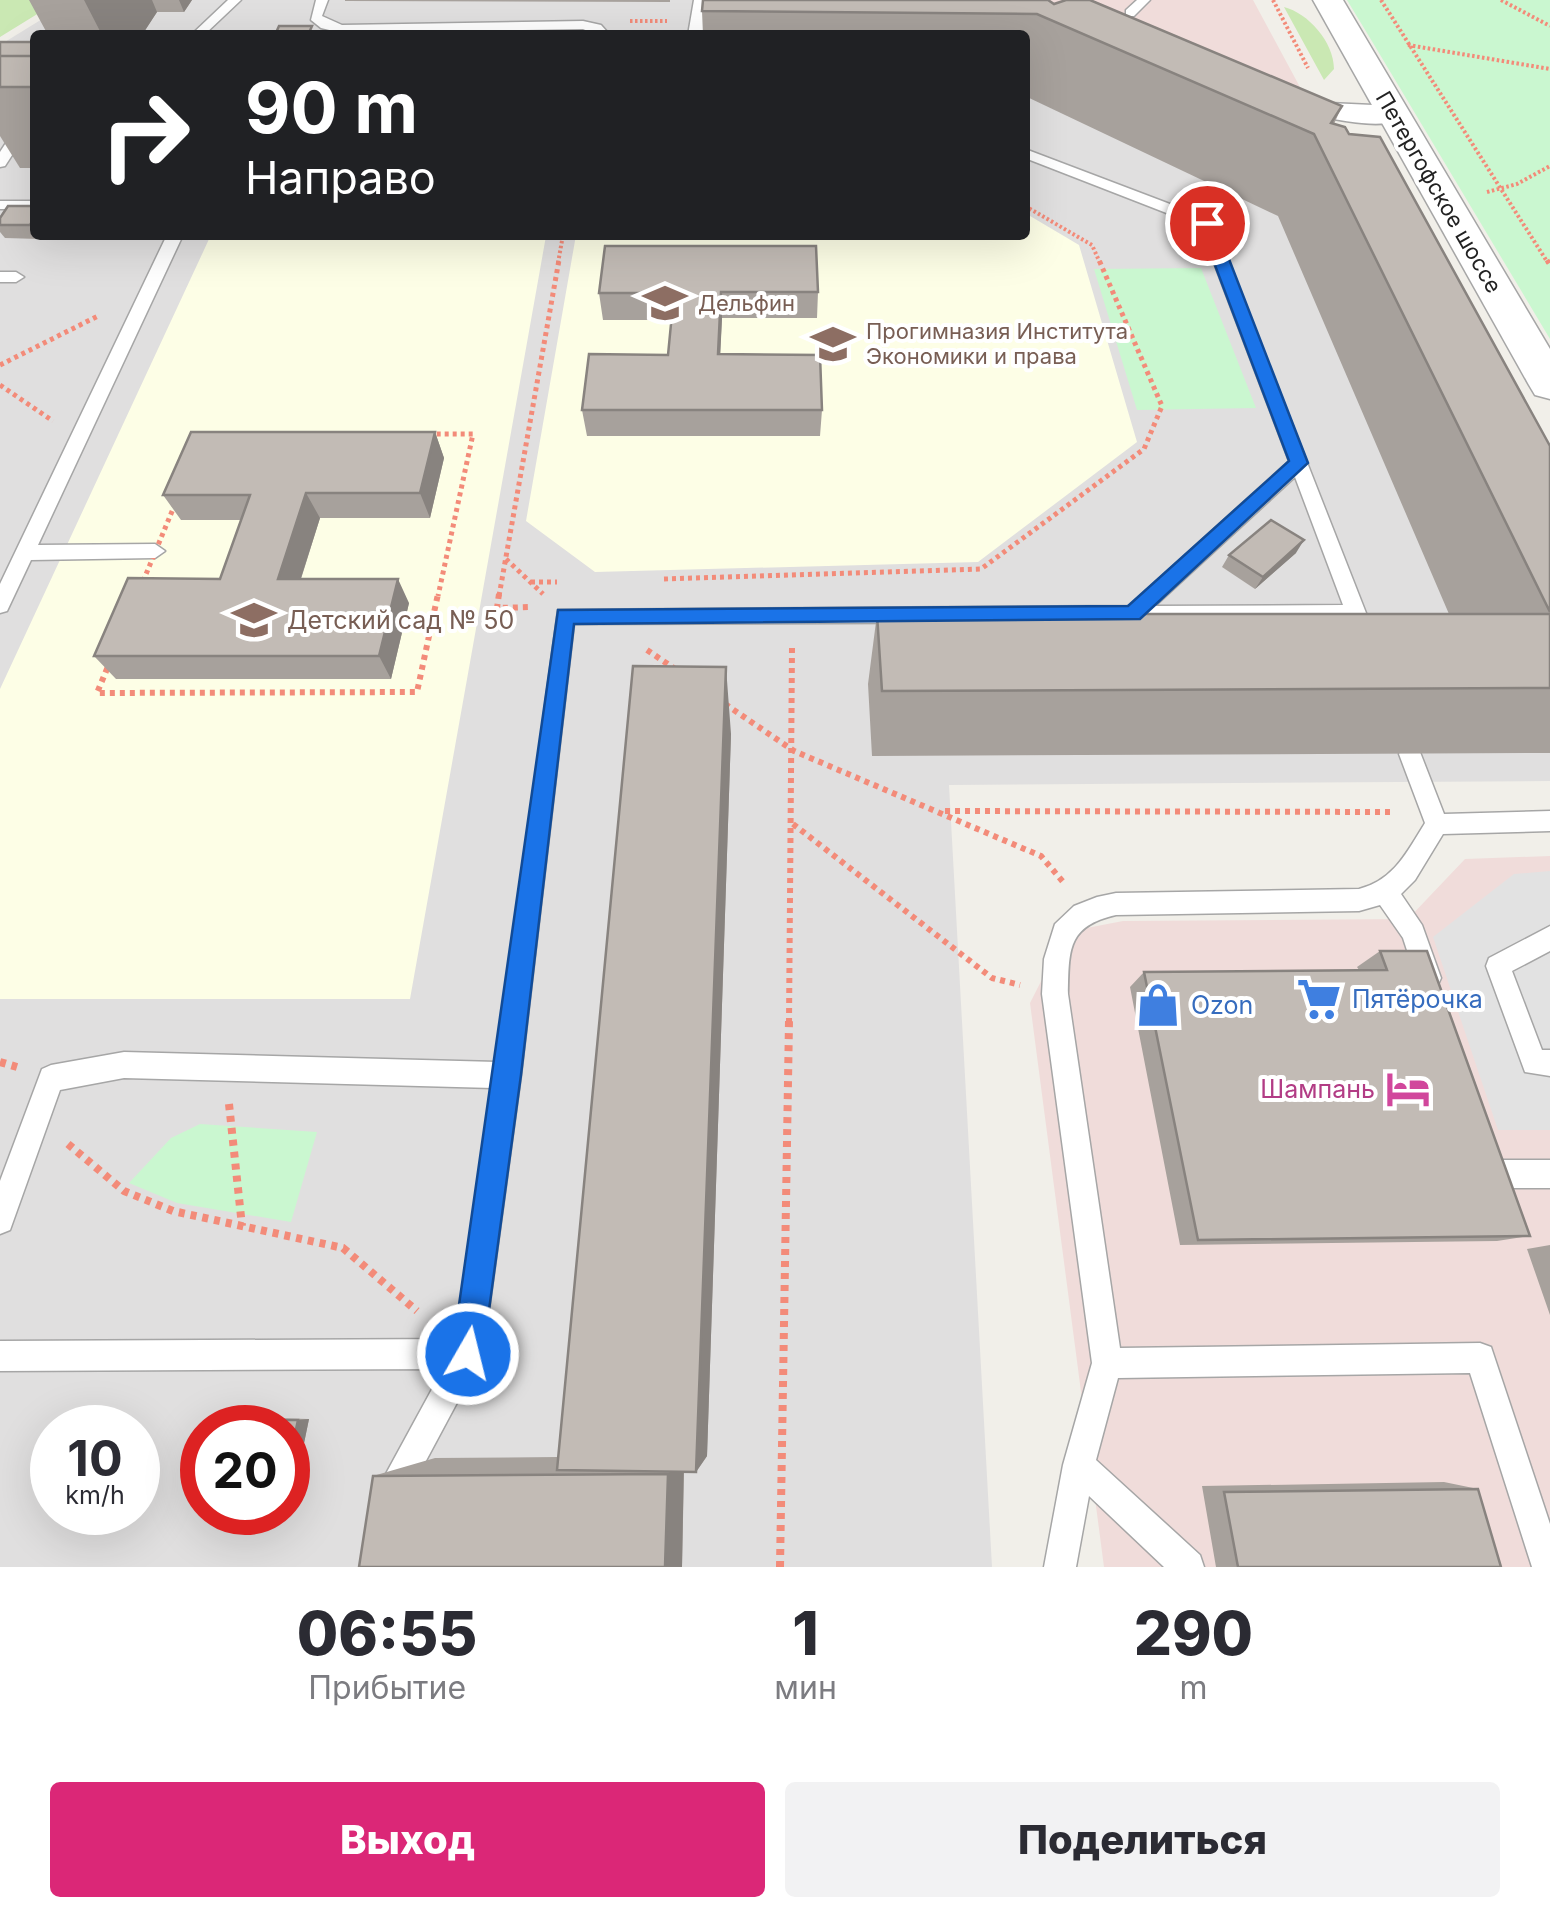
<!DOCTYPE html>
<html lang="ru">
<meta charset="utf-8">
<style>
body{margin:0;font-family:Inter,sans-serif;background:#f2f2f3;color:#2b2b33;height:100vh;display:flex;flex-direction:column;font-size:38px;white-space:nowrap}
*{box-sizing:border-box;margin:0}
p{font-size:32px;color:#7c7c81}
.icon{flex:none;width:55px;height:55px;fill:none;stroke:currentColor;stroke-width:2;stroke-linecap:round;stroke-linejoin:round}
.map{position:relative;height:1567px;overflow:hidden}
.side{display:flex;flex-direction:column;background:#fff;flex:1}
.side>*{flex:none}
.guide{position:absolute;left:30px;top:30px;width:1000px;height:210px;border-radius:10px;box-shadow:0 10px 40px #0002;background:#202124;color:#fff;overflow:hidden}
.speed{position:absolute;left:30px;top:1405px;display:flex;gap:20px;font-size:50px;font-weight:700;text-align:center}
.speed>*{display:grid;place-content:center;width:130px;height:130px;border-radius:50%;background:#fff;box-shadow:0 10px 40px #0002;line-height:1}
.speed small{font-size:25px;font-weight:400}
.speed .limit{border:15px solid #d22;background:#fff;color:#111}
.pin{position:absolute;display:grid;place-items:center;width:85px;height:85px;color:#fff;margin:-42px;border:5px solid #fff;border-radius:50%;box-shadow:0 2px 10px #0007}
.me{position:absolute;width:110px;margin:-55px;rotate:8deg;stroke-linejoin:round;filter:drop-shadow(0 0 8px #0008)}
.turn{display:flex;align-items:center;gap:35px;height:210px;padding:0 50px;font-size:45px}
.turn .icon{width:130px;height:130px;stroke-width:2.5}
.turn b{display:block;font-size:70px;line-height:85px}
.eta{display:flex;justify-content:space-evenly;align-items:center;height:170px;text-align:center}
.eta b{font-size:60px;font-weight:800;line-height:70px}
.action{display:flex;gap:20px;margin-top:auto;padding:20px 50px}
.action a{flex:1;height:115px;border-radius:10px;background:#db2777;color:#fff;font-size:40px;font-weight:800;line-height:115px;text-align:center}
.action a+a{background:#f2f2f3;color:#2b2b33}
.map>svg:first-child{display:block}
.residential{fill:#e0dfdf;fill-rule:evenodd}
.commercial{fill:#f0dcda}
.education{fill:#fdfee6}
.grass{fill:#cae8b3}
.park{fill:#caf7d0}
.parking{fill:#e2e2e2}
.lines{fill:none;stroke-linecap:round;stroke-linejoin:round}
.service-casing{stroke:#a6a6a6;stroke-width:3}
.minor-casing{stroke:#a6a6a6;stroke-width:3}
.tertiary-casing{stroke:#a6a6a6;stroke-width:3}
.path-far3{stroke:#f38b79;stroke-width:4;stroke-dasharray:2.5 2.5;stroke-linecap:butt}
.path-far2{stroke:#f38b79;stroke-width:5;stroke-dasharray:4 4;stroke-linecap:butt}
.path-far1{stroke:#f38b79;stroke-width:6;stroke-dasharray:5 5;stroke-linecap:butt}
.path{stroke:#f38b79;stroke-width:8;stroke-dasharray:6 6;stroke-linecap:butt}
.service{fill:#fff;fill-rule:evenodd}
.minor{fill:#fff;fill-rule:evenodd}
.tertiary{fill:#fff;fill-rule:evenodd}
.wall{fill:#a7a19c}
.shaded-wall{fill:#88837f}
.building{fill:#c2bbb5;stroke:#88837f;stroke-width:2.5}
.route{fill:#1a73e8;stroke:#114b97;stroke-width:2.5}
.labels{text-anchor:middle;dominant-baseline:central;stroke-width:8;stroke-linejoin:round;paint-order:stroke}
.far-street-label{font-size:22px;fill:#222;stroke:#fff}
.far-education-label{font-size:22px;fill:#785e54;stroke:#fff;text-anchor:start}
.education-label{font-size:25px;fill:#785e54;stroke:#fff;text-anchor:start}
.shop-label{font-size:25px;fill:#366cbe;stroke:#fff;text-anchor:start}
.hotel-label{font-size:25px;fill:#b23c85;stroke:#fff;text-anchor:end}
</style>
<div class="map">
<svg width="1550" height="1567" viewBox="0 0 1550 1567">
<rect width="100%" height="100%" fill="#f1efe9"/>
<path class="residential" d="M 73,0 L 833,0 L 944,35 L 35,35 L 35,235 L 1025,235 L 1025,61 L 1348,163 L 1550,552 L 1550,781 L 949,785 L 992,1567 L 0,1567 L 0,45 ZM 52,1428 L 138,1428 L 138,1512 L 52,1512 ZM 202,1428 L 288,1428 L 288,1512 L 202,1512 Z"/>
<path class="commercial" d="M 1006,0 L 1253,0 L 1301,89 Z
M 1550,856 L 1550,1567 L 1104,1567 L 1030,1003 L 1066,932 L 1123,921 L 1408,919 L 1465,859 Z"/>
<path class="education" d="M 1025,213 L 1079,245 L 1137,442 L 978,562 L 595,572 L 526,521 L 576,235 L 1025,235 Z
M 546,236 L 410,999 L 0,999 L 0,689 L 210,237 Z"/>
<path class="grass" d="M 0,0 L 60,0 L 0,37 Z
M 1284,7 C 1308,13 1334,42 1334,69 L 1324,80 Z"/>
<path class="park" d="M 1347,0 L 1550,0 L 1550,339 L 1373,43 Z
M 1201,268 L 1256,408 L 1137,410 L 1094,269 Z
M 200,1124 L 317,1132 L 291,1222 L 177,1203 L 129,1183 L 171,1138 Z"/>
<path class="parking" d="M 1550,871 L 1550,1130 L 1498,1130 L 1433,937 L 1514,874 Z"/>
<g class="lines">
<g class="service-casing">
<path id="service" d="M 228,0 L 241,0 L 204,35 L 191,35 Z
M 316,0 L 328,0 L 322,16 L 342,25 L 583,21 L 601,25 L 610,35 L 597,35 L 583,29 L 342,33 L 321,28 L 311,20 Z
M 694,0 L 706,0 L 704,29 L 734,25 L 734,31 L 688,35 Z
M 1137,0 L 1150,0 L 1134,16 L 1126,16 L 1126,10 Z
M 15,129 L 27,132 L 5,166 L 0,167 L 0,152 Z
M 1025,149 L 1212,220 L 1366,613 L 1370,624 L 1367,630 L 1353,630 L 1349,621 L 574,624 L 521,1075 L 483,1354 L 413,1485 L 407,1505 L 396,1510 L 385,1505 L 380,1494 L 382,1481 L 443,1369 L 0,1371 L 0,1341 L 455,1339 L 493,1088 L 124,1078 L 60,1090 L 10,1230 L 0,1234 L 0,1181 L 42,1069 L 51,1065 L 124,1052 L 497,1062 L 558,610 L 1129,606 L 1289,461 L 1200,226 L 1025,158 ZM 1295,477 L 1343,605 L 1155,606 Z
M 0,201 L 35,201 L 35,209 L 0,209 Z
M 167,235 L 183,235 L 38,545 L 155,544 L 165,551 L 155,558 L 31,560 L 7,611 L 0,613 L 0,584 Z
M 0,272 L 16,272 L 24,277 L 16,282 L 0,282 Z
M 1410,745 L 1418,747 L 1444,814 L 1550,811 L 1550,831 L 1443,834 L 1415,880 L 1401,894 L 1422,925 L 1441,978 L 1437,987 L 1428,990 L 1419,987 L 1403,938 L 1380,905 L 1359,911 L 1116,915 C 1067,926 1069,950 1068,994 L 1120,1348 L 1480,1343 L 1491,1347 L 1550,1524 L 1550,1567 L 1532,1567 L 1470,1373 L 1118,1378 L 1096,1460 L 1200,1555 L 1204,1567 L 1164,1567 L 1089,1496 L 1076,1567 L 1044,1567 L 1063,1465 L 1092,1363 L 1042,994 L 1044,959 L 1055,924 L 1074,906 L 1097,897 L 1116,893 L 1359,889 C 1394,880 1407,852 1425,823 L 1399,754 L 1402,747 Z
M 1550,926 L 1550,951 L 1512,971 L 1542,1050 L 1550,1050 L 1550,1076 L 1525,1072 L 1486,966 L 1489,958 Z
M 1488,1147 L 1498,1151 L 1501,1160 L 1550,1160 L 1550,1188 L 1493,1188 L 1483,1184 L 1474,1161 L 1478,1151 Z"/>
</g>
<g class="minor-casing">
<path id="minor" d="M 1279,89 L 1329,103 L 1395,106 L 1409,114 C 1389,138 1296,111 1269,103 L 1265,97 L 1269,91 Z"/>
</g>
<g class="tertiary-casing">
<path id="tertiary" d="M 1313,0 L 1343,0 L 1550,349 L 1550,399 L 1535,395 L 1529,385 Z"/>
</g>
<path class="path-far3" d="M 1273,0 L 1308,68
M 1381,0 L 1548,263
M 1501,0 L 1550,26
M 630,21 L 667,21
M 1408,45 L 1550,69
M 1487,192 L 1517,184 L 1550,166
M 1025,206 L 1092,245 L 1100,263
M 558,263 L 563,235"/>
<path class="path-far2" d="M 1547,260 L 1550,265
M 0,365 L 98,316
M 0,385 L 53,421
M 506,559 L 543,594
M 664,579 L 981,569 L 1144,449 L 1162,406 L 1099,260
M 531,582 L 557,582
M 137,596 L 204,434 L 473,434 L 438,596
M 499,596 L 559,260"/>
<path class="path-far1" d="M 138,594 L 97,693 L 417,692 L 438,594
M 499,594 L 497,608 L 532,607
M 647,650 L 678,671
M 725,704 L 794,751 L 1041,856 L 1064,883
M 945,811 L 1393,812
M 793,824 L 992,978 L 1020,985
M 789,1023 L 792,648"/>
<path class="path" d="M 0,1062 L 17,1067
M 229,1104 L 242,1226
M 68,1144 L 124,1191 L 173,1211 L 343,1248 L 417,1311
M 780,1567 L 789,1021"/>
<use href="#service" class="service"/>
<use href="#minor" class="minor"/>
<use href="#tertiary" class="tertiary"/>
</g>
<path class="wall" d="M 29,0 L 192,0 L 184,12 L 157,12 L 142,35 L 48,35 Z
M 345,0 L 670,0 L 670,2 L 345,1 Z
M 1054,4 L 1342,106 L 1334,124 L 1550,446 L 1550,753 L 872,756 L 868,684 L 877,614 L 1449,614 L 1278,216 L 1025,96 L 1025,35 L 703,35 L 702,11 Z
M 0,42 L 35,42 L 35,168 L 20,168 L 0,136 Z
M 35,206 L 35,235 L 41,235 L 39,239 L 5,238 L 0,232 L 0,218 Z
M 818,292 L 817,318 L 722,318 L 720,354 L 822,410 L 820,436 L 587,436 L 582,410 L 668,355 L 671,320 L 603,320 L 599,293 Z
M 435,432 L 444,458 L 430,518 L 320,518 L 301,579 L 409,603 L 391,679 L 116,679 L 94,656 L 220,579 L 241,520 L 181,520 L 163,495 Z
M 1296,553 L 1255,589 L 1222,567 L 1229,555 Z
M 731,734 L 707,1456 L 696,1472 L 684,1472 L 682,1567 L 359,1567 L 373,1476 L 435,1458 L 559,1457 Z
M 1380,951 L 1530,1236 L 1497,1241 L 1180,1245 L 1130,987 L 1144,972 L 1359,970 L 1357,967 Z
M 1550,1245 L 1550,1315 L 1527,1249 Z
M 269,1418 L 309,1419 L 291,1506 L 288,1507 L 288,1428 L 257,1420 Z
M 1444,1482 L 1478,1489 L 1501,1567 L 1216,1567 L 1202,1486 Z"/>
<path class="shaded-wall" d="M 84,0 L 152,0 L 157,12 L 142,35 L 102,35 Z
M 179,0 L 192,0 L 184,12 Z
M 35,217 L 35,233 L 30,225 Z
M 721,292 L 722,318 L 719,381 L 718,354 Z
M 435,432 L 444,458 L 430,518 L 420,493 Z
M 306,493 L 320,518 L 293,603 L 278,579 Z
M 1304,540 L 1296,553 L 1255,589 L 1263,577 Z
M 398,579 L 409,603 L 391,679 L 379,656 Z
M 726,667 L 731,734 L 707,1456 L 696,1472 Z
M 309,1419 L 291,1506 L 288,1507 L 288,1467 L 298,1420 Z
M 684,1456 L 682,1567 L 665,1567 L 668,1474 Z"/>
<path class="building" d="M 703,0 L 1048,0 L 1054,4 L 1066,0 L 1090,0 L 1342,106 L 1331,123 L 1345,127 L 1349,134 L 1380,137 L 1550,446 L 1550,612 L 1314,134 L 1037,14 L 702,11 Z
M 279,26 L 312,26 L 308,35 L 275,35 Z
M 0,42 L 35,42 L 35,56 L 0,56 Z
M 0,56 L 35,56 L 35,87 L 0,87 Z
M 8,206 L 35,206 L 35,217 L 30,225 L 0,225 L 0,218 Z
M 605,246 L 816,246 L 818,292 L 721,292 L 718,354 L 820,355 L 822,410 L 582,410 L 589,354 L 668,355 L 674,293 L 599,293 Z
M 191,432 L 435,432 L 420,493 L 306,493 L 278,579 L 398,579 L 379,656 L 94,656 L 128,578 L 220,579 L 250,495 L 163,495 Z
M 1271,520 L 1304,540 L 1263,577 L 1229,555 Z
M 877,614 L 1550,614 L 1550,688 L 882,691 Z
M 633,666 L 726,667 L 696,1472 L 557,1470 Z
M 1380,951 L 1427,951 L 1530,1236 L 1198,1240 L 1144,972 L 1387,970 Z
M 257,1420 L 298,1420 L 288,1467 L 288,1428 L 255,1428 Z
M 668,1474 L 665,1567 L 359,1567 L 373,1476 Z
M 1478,1489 L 1501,1567 L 1238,1567 L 1224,1492 Z"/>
<path class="route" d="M 1207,218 L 1215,223 L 1308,463 L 1140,619 L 574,624 L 521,1075 L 483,1354 L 478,1365 L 468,1369 L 457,1365 L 452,1354 L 558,610 L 1128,606 L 1289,461 L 1199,223 Z"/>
<defs>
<g id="school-bare" transform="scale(3.45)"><path d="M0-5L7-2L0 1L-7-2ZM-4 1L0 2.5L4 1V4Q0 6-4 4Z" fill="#8d6e63" stroke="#fff" stroke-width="2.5" paint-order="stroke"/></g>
<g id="supermarket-bare" transform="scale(3.45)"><path d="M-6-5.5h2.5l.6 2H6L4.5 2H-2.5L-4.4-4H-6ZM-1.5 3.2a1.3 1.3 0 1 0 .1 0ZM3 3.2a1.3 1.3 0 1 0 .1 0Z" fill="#3f7fe0" stroke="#fff" stroke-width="2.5" paint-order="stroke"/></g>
<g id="shop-bare" transform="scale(3.45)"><path d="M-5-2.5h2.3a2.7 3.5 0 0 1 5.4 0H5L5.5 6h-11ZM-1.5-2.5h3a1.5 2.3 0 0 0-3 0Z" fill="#3f7fe0" stroke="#fff" stroke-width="2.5" paint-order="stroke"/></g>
<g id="hotel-bare" transform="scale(3.45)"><path d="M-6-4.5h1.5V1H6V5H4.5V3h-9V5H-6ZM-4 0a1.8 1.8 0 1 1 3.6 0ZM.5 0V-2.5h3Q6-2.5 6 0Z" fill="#d1479c" stroke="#fff" stroke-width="2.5" paint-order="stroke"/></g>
</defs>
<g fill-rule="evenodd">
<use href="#school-bare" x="665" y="303"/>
<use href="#school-bare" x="833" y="344"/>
<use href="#school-bare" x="254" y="620"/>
<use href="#supermarket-bare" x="1319" y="999"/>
<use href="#shop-bare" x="1158" y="1005"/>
<use href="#hotel-bare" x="1408" y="1089"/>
</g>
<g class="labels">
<g class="far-street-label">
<text transform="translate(1439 192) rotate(60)">Петергофское шоссе</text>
</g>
<g class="far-education-label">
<text x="698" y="303">Дельфин</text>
<text x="866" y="331">Прогимназия Института<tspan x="866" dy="25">Экономики и права</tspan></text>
</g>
<g class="education-label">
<text x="287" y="620">Детский сад № 50</text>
</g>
<g class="shop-label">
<text x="1352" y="999">Пятёрочка</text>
<text x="1191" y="1005">Ozon</text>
</g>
<g class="hotel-label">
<text x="1375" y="1089">Шампань</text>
</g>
</g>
</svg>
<div class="speed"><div>10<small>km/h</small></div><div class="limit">20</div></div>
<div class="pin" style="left:1207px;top:223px;background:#d93025"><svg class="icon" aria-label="arrive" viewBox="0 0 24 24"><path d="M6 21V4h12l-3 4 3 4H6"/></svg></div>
<svg class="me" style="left:468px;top:1354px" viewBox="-20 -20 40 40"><circle r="17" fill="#1a73e8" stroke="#fff" stroke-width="3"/><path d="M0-11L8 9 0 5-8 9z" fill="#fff"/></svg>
<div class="guide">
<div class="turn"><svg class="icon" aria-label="right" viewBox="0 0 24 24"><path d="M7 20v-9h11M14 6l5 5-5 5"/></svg><div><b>90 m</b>Направо</div></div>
</div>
</div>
<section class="side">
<div class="eta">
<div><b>06:55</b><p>Прибытие</p></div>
<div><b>1</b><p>мин</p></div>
<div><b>290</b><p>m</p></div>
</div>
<div class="action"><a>Выход</a><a>Поделиться</a></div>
</section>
